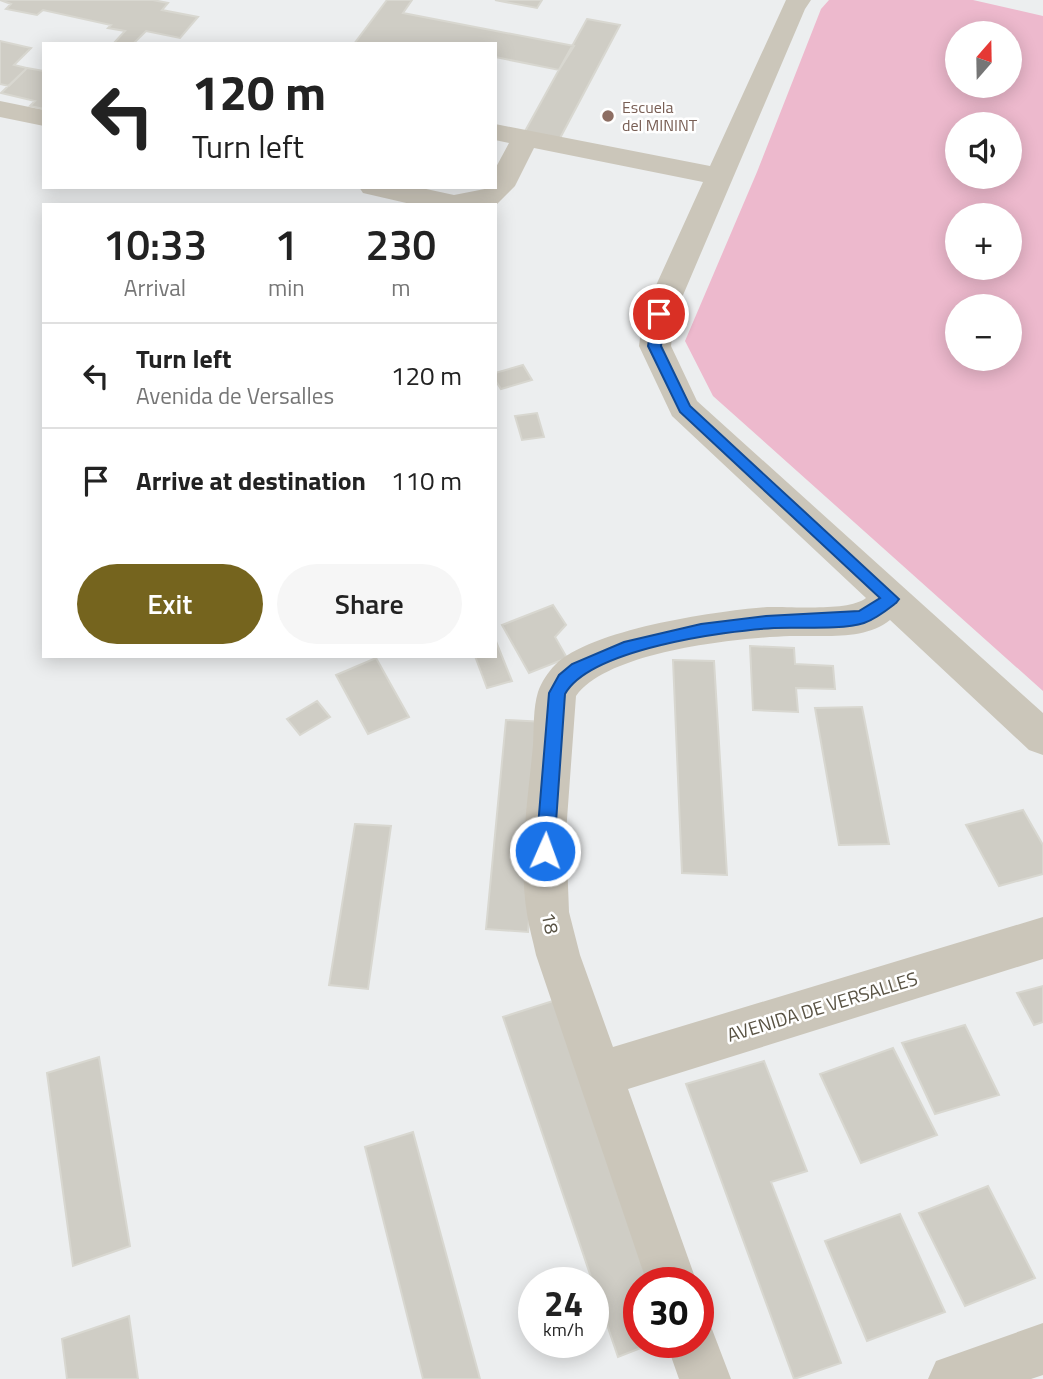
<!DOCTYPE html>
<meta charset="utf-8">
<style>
body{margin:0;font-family:"Titillium Web",sans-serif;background:#f6f6f6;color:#222;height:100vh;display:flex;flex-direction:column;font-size:26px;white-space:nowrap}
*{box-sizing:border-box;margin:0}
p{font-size:23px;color:#767676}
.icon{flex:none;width:38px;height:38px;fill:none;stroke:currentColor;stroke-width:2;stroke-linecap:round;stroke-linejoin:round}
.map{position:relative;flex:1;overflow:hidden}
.drawer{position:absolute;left:42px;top:203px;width:455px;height:455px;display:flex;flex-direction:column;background:#fff;border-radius:0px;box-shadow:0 4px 18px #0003}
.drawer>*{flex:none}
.hud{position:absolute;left:42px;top:42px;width:455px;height:147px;border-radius:0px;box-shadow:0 4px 18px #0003;background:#fff;color:#222;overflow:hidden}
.needle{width:46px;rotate:20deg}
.tools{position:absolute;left:945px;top:21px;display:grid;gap:14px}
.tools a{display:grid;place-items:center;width:77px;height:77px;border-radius:50%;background:#fff;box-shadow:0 4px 18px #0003;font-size:35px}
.speed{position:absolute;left:518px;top:1267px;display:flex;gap:14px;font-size:35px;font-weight:700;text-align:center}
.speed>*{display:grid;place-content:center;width:91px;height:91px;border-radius:50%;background:#fff;box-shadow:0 4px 18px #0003;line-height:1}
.speed small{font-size:18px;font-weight:400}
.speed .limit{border:10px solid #d22;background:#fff;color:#111}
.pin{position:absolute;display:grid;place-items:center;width:60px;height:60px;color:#fff;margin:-30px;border:4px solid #fff;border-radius:50%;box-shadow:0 2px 7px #0007}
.me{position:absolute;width:77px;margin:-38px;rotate:2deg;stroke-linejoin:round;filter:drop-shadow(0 0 5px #0008)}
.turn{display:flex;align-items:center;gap:24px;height:147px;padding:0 35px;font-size:32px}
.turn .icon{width:91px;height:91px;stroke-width:2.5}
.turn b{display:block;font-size:49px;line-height:60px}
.eta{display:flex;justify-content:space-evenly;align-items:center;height:119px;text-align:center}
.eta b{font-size:42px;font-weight:600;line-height:49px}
.cta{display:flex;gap:14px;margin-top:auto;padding:14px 35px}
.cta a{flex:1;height:80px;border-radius:42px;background:#75641e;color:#fff;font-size:28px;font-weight:600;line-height:80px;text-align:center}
.cta a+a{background:#f6f6f6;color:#222}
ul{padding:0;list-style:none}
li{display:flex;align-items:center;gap:21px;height:105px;padding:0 35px;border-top:2px solid #e0e0e0}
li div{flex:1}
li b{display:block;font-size:26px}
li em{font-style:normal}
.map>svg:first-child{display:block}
.green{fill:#edb9cd;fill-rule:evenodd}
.building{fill:#cfcdc5;stroke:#d8d7d0;stroke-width:2}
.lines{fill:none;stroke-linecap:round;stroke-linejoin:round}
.minor{fill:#cbc6ba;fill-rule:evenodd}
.route{fill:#1a73e8;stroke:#114b97;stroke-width:2}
.education-dot{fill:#8d6e63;stroke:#fff;stroke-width:2.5}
.labels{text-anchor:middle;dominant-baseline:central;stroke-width:5;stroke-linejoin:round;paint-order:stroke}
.far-education-label{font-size:16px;fill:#785e54;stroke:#fff;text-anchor:start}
.street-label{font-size:19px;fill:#595344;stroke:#fff}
</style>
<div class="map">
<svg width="1043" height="1379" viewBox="0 0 1043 1379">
<rect width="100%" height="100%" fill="#eceeef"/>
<path class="green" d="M 829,0 L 973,0 L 1043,16 L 1043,691 L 713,396 L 685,341 L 757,172 L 821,9 ZM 957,33 L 1010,33 L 1010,86 L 957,86 ZM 957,124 L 1010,124 L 1010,177 L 957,177 ZM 957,215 L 1010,215 L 1010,268 L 957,268 ZM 957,306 L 1010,306 L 1010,359 L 957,359 Z"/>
<path class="building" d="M 0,0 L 153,0 L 168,3 L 162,10 L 198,17 L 180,38 L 146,31 L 133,44 L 113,44 L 125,31 L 108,28 L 111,25 L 43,10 L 37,15 L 6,9 L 11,4 Z
M 387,0 L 412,0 L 403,13 L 574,46 L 559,70 L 495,57 L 495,44 L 354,44 Z
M 495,0 L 542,0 L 537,8 Z
M 587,19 L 620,25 L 559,140 L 524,133 Z
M 0,41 L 31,48 L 14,65 L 27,68 L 9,86 L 0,84 Z
M 27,68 L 44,71 L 44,109 L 30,106 L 35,101 L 1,93 Z
M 523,365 L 532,380 L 501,389 L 495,380 L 495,373 Z
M 537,413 L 544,437 L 522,440 L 515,416 Z
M 553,605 L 566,625 L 555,637 L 567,658 L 529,673 L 502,625 Z
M 495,639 L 512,681 L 487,688 L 475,656 L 495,656 Z
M 750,646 L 794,648 L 795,664 L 833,666 L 835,689 L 796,688 L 798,712 L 753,710 Z
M 376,658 L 409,717 L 368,734 L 336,675 Z
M 673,660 L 714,661 L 727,875 L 682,873 Z
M 317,701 L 330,717 L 300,735 L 287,719 Z
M 862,707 L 889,844 L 839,845 L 815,708 Z
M 506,720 L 545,722 L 528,932 L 486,929 Z
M 1023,810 L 1043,845 L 1043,874 L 999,886 L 966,825 Z
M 355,824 L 391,826 L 368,989 L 329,985 Z
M 1043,986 L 1043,1022 L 1034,1025 L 1017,993 Z
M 556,1000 L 659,1283 L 639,1283 L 639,1342 L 656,1342 L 618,1357 L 503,1017 Z
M 965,1025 L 999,1095 L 935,1114 L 902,1043 Z
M 893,1048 L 937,1135 L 861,1163 L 820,1074 Z
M 99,1057 L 130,1246 L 73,1266 L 47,1073 Z
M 764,1061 L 807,1171 L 771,1182 L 841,1363 L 794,1379 L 686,1084 Z
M 413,1132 L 480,1379 L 423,1379 L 365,1147 Z
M 988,1186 L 1035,1278 L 965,1306 L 919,1213 Z
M 900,1214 L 945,1312 L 867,1341 L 825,1241 Z
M 129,1316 L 138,1379 L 67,1379 L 62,1339 Z"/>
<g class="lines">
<path class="minor" d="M 786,0 L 811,0 L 805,9 L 675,314 L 671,346 L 697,401 L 1043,713 L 1043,755 L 1029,750 L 890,620 C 865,641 821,635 790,636 C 737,638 608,651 576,696 L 566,833 L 569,912 L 580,955 L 613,1047 L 1043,917 L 1043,959 L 628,1089 L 697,1283 L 647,1283 L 536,955 C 533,941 529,927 527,914 C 518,858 528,800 533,745 C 534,728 533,708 538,692 C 541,683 548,672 555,665 C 591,629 716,611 767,607 C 792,606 848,612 866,598 L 672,416 L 639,346 L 643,314 L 703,182 L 534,148 L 515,186 L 495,206 L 415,205 L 363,193 L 359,187 L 417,187 L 454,195 L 495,187 L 495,169 L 509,143 L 495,140 L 495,124 L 710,166 Z
M 0,101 L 44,110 L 44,126 L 0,117 Z
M 698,1319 L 710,1324 L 731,1379 L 679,1379 L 666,1342 L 698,1342 Z
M 1043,1323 L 1043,1375 L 1031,1379 L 928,1379 L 936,1361 Z"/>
</g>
<path class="route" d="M 659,309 L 666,314 L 661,346 L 690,406 L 899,599 L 896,603 C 887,610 876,619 864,623 C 843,630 798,627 774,628 C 724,631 590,649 565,694 L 554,851 L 551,856 L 545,859 L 539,856 L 536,851 L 549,693 L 559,675 L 572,664 L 624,642 L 701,624 L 766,616 L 859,611 L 880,598 L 680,412 L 648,346 L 653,314 Z"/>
<circle class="education-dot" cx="608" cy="116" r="7"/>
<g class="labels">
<g class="far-education-label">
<text x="622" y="107">Escuela<tspan x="622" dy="18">del MININT</tspan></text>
</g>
<g class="street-label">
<text transform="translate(551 923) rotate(79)">18</text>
<text transform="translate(822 1006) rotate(-17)">AVENIDA DE VERSALLES</text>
</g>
</g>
</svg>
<div class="tools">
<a><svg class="needle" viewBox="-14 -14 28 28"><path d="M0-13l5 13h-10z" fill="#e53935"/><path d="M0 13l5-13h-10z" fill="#767676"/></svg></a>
<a><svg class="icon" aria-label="sound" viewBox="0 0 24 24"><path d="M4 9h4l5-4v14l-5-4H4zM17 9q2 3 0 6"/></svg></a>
<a>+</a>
<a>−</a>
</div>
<div class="speed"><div>24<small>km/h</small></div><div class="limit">30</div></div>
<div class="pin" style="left:659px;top:314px;background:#d93025"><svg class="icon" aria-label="arrive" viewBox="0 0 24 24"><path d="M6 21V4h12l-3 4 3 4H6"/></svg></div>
<svg class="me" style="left:545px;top:851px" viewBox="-20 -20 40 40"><circle r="17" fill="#1a73e8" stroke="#fff" stroke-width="3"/><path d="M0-11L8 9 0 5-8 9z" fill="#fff"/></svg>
<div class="hud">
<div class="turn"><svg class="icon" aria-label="left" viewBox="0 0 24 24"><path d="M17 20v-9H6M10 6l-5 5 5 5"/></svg><div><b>120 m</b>Turn left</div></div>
</div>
<section class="drawer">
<div class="eta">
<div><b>10:33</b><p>Arrival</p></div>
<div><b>1</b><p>min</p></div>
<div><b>230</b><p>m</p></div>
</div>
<ul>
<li><svg class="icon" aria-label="left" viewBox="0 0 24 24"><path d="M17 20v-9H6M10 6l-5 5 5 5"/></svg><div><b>Turn left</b><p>Avenida de Versalles</p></div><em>120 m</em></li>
<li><svg class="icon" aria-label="arrive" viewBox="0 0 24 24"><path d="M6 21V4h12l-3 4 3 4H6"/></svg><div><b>Arrive at destination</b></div><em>110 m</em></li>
</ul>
<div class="cta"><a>Exit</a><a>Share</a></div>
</section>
</div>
